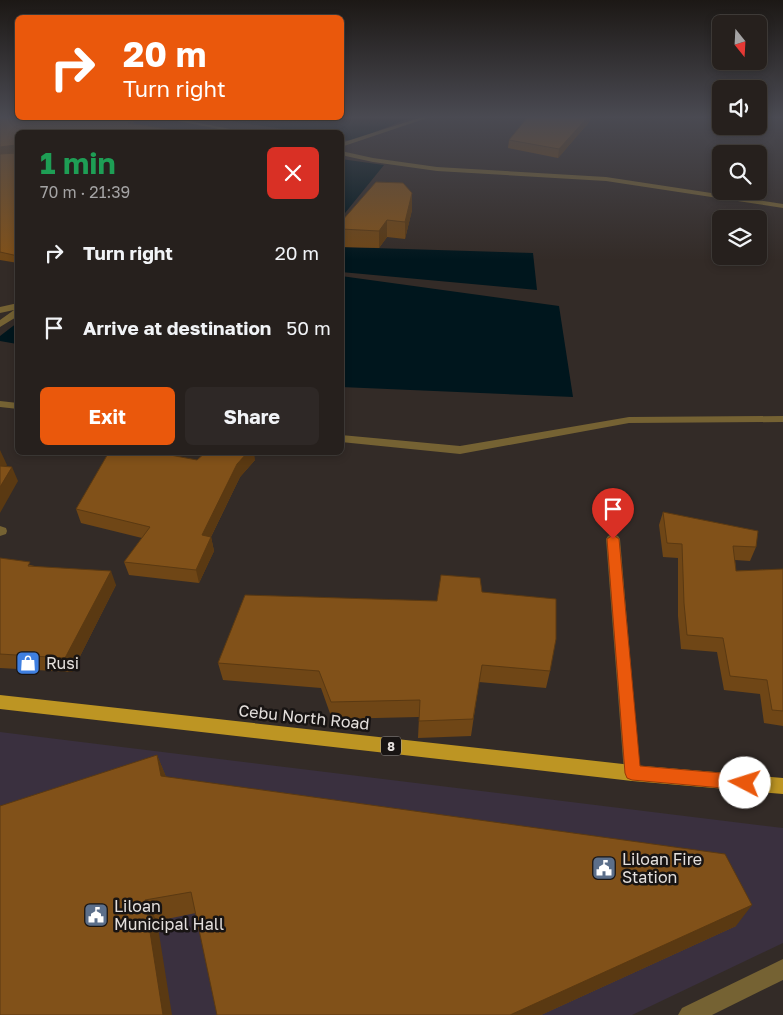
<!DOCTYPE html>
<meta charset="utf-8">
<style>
body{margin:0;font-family:"Golos Text",sans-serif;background:#2e2826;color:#f1f3f6;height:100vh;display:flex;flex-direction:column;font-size:19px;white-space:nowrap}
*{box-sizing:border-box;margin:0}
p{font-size:16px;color:#a4a3a4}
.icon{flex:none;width:28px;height:28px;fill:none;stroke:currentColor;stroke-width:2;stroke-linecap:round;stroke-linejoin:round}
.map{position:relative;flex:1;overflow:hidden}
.side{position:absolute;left:15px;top:130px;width:329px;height:325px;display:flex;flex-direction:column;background:#26201d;border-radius:8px;box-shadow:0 2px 8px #0003,0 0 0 1px #423e3b}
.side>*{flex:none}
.hud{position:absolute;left:15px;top:15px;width:329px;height:105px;border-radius:8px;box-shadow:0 2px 8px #0003,0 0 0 1px #423e3b;background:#ea580c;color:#fff;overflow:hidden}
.needle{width:32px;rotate:162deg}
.tools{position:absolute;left:712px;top:15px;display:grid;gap:10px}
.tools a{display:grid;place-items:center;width:55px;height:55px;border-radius:8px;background:#26201d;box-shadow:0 2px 8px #0003,0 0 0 1px #423e3b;font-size:25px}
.pin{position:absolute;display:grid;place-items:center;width:42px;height:42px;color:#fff;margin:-51px -21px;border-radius:50% 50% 50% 0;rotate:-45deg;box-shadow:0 0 5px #0007}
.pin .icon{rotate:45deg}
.me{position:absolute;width:55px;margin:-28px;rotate:275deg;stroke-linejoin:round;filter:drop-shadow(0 0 4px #0008)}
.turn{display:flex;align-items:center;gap:18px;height:105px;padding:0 25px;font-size:22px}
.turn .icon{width:65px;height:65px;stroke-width:2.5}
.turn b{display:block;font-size:35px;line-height:42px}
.round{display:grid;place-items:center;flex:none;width:52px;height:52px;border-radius:8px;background:#2e2826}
.overview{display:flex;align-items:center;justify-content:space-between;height:85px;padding:0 25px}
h1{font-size:30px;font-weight:700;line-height:38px;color:#1e9e55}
.action{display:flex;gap:10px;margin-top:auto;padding:10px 25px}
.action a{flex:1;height:58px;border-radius:8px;background:#ea580c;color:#fff;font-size:20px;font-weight:700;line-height:58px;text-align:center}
.action a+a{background:#2e2826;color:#f1f3f6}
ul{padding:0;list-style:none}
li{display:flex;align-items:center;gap:15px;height:75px;padding:0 25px}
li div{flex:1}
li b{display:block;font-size:19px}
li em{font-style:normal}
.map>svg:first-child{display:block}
.commercial{fill:#3a303f}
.water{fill:#00161d}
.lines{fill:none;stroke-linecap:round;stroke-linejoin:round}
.lane{fill:#756233;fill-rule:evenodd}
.street{fill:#756233;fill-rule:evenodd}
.primary{fill:#bd9523;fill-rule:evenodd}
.wall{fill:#6f4616}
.shaded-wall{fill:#5a3912}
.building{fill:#815119;stroke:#5a3912}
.route{fill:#ea580c;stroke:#983908}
.labels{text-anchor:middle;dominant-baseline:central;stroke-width:5;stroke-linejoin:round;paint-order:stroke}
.shield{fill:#181413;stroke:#a8a3a0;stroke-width:1}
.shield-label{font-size:12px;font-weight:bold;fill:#e5e0dd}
.near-poi-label{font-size:16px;fill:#e5e0dd;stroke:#181413;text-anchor:start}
.near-street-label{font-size:16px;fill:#e5e0dd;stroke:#181413}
</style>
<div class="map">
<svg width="783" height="1015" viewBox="0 0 783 1015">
<rect width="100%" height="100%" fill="#332b27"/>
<path class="commercial" d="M 0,732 L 783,828 L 783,943 L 632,1015 L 0,1015 Z"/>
<path class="water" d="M 212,118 L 410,118 L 352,141 L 341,139 L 341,132 L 301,132 Z
M 341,159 L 384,165 L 341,218 Z
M 341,247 L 533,253 L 537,290 L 341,272 Z
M 341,276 L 559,306 L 573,397 L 341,387 Z
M 17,323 L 17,344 L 0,341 L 0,336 Z"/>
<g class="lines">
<path class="lane" d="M 161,118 L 173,118 L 246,132 L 235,132 Z
M 419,118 L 427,118 L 341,147 L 341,143 Z
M 341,151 L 373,158 L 437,167 L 606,177 L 783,204 L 783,208 L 606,181 L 437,171 L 373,162 L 341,155 Z
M 18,303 L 18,316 L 0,327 L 0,320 L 14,310 L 0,313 L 0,307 Z
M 0,401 L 18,403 L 18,409 L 0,407 Z
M 783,416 L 783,422 L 629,423 L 460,454 L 341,442 L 341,435 L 460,446 L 629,417 Z
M 0,526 L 6,528 L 7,531 L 6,534 L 0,536 Z
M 613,534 L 618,536 L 620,539 L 640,773 L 638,779 L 632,781 L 626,779 L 624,773 L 606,539 L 608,536 Z"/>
<path class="street" d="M 783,959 L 783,980 L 712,1015 L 678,1015 L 682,1008 Z"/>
<path class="primary" d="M 0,695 L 632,765 L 783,778 L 783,794 L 632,781 L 0,709 Z"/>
</g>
<path class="wall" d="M 0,118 L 133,121 L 134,124 L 18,132 L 18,263 L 0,260 Z
M 590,121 L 558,158 L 508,148 L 509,140 Z
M 412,193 L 412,210 L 405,239 L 387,237 L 379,248 L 341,247 L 341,222 Z
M 197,460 L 255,460 L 240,477 L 211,537 L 214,551 L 199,583 L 129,575 L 124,562 L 142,538 L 81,523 L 76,509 Z
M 663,512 L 756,547 L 750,561 L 735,560 L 736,571 L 783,569 L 783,726 L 764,723 L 760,694 L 724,690 L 717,652 L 681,649 L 678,616 L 678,558 L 663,557 L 659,525 Z
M 0,558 L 116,585 L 72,672 L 0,668 Z
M 482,592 L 550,671 L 546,688 L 479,682 L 471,736 L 418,738 L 419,717 L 332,719 L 321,688 L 223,680 L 218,663 L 437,601 Z
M 157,755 L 166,777 L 736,926 L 541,1015 L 217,1015 L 196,913 L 157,921 L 0,1015 Z"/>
<path class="shaded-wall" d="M 587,118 L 591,118 L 590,121 L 558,158 L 559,149 Z
M 16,145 L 18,152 L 0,154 L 0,147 Z
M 412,193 L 412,210 L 405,239 L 405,222 Z
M 387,220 L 387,237 L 379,248 L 379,231 Z
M 0,450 L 7,465 L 0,476 Z
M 248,452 L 254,452 L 255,460 L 240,477 L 205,549 L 202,535 L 237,464 Z
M 12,467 L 18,481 L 0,513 L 0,487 Z
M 211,537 L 214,551 L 199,583 L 196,570 Z
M 111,571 L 116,585 L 72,672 L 65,658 Z
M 157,755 L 167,779 L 161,776 Z
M 145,900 L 157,921 L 172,1015 L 163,1015 Z
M 752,905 L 736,926 L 541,1015 L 510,1015 Z"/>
<path class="building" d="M 0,118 L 114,118 L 133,121 L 128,123 L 187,132 L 18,132 L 18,147 L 16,145 L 0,147 Z
M 527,118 L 587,118 L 559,149 L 509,140 Z
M 18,148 L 18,256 L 0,252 L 0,154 L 16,153 Z
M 376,182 L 403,183 L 412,193 L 405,222 L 387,220 L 379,231 L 341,229 L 341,222 Z
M 109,452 L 154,452 L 197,460 L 206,452 L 248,452 L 237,464 L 202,535 L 211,537 L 196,570 L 124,562 L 150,527 L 76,509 Z
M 0,466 L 12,467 L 0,487 Z
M 663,512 L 758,531 L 756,547 L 733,546 L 736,571 L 783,569 L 783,711 L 772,710 L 767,680 L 730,676 L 723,638 L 687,635 L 684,603 L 682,544 L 667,543 Z
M 0,558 L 30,562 L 28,566 L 111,571 L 65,658 L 0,654 Z
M 441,575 L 480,578 L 482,592 L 556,599 L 556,639 L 550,671 L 482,665 L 473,719 L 419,721 L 420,700 L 331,702 L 319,671 L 218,663 L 245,595 L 437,601 Z
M 157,755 L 161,776 L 725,854 L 752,905 L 510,1015 L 217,1015 L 191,892 L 145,900 L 163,1015 L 0,1015 L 0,806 Z"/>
<linearGradient id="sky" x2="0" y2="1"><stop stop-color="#1c1815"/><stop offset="0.45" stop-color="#4a4a52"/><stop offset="1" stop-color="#4a4a52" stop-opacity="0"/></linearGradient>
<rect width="783" height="260" fill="url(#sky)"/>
<path class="route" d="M 613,535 L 619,539 L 640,766 L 745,775 L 751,777 L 753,783 L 751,788 L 745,790 L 632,780 L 627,778 L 625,773 L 607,539 Z"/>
<defs>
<g id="shop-square" transform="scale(1.25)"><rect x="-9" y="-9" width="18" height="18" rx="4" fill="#3f7fe0" stroke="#181413"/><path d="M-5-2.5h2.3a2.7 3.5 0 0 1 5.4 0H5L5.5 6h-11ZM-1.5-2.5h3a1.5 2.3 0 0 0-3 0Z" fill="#fff"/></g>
<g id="civic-square" transform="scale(1.25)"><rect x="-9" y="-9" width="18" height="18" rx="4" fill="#5c6f8a" stroke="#181413"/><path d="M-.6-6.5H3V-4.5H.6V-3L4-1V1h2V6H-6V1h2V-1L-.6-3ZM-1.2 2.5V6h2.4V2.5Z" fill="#fff"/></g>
</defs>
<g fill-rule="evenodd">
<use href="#shop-square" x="28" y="663"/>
<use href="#civic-square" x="604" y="868"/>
<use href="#civic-square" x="96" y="915"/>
</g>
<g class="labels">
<rect class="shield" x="381" y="736.5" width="20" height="19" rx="4"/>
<g class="shield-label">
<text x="391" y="746">8</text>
</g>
<g class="near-poi-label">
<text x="46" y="663">Rusi</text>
<text x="622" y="859">Liloan Fire<tspan x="622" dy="18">Station</tspan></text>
<text x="114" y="906">Liloan<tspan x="114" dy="18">Municipal Hall</tspan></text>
</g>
<g class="near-street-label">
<text transform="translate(304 717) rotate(6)">Cebu North Road</text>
</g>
</g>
</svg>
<div class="tools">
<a><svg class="needle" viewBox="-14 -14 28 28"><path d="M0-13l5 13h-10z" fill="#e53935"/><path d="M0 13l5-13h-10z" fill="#a4a3a4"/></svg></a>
<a><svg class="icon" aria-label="sound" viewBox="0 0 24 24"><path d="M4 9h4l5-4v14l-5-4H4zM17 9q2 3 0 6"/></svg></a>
<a><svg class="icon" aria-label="search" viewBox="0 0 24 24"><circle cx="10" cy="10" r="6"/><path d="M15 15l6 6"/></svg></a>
<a><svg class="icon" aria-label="layers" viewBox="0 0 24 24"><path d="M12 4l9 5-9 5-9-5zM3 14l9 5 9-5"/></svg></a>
</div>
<div class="pin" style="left:613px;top:539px;background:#d93025"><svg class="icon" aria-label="arrive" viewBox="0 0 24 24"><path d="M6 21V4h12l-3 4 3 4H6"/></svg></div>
<svg class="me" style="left:745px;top:783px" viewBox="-20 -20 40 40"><circle r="19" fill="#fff"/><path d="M0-13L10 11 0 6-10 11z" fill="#ea580c"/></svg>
<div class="hud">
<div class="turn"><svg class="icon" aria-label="right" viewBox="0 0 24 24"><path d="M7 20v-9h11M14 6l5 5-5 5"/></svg><div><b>20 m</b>Turn right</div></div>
</div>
<section class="side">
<div class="overview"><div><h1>1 min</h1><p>70 m · 21:39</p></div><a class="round" style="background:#d93025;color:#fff"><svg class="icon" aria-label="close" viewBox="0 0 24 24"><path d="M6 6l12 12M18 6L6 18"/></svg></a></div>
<ul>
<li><svg class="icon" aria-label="right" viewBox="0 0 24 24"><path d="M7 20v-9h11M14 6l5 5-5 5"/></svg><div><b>Turn right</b></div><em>20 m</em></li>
<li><svg class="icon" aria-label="arrive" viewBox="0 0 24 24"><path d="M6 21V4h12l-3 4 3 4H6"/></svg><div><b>Arrive at destination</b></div><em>50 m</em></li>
</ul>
<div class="action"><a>Exit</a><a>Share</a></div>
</section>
</div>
